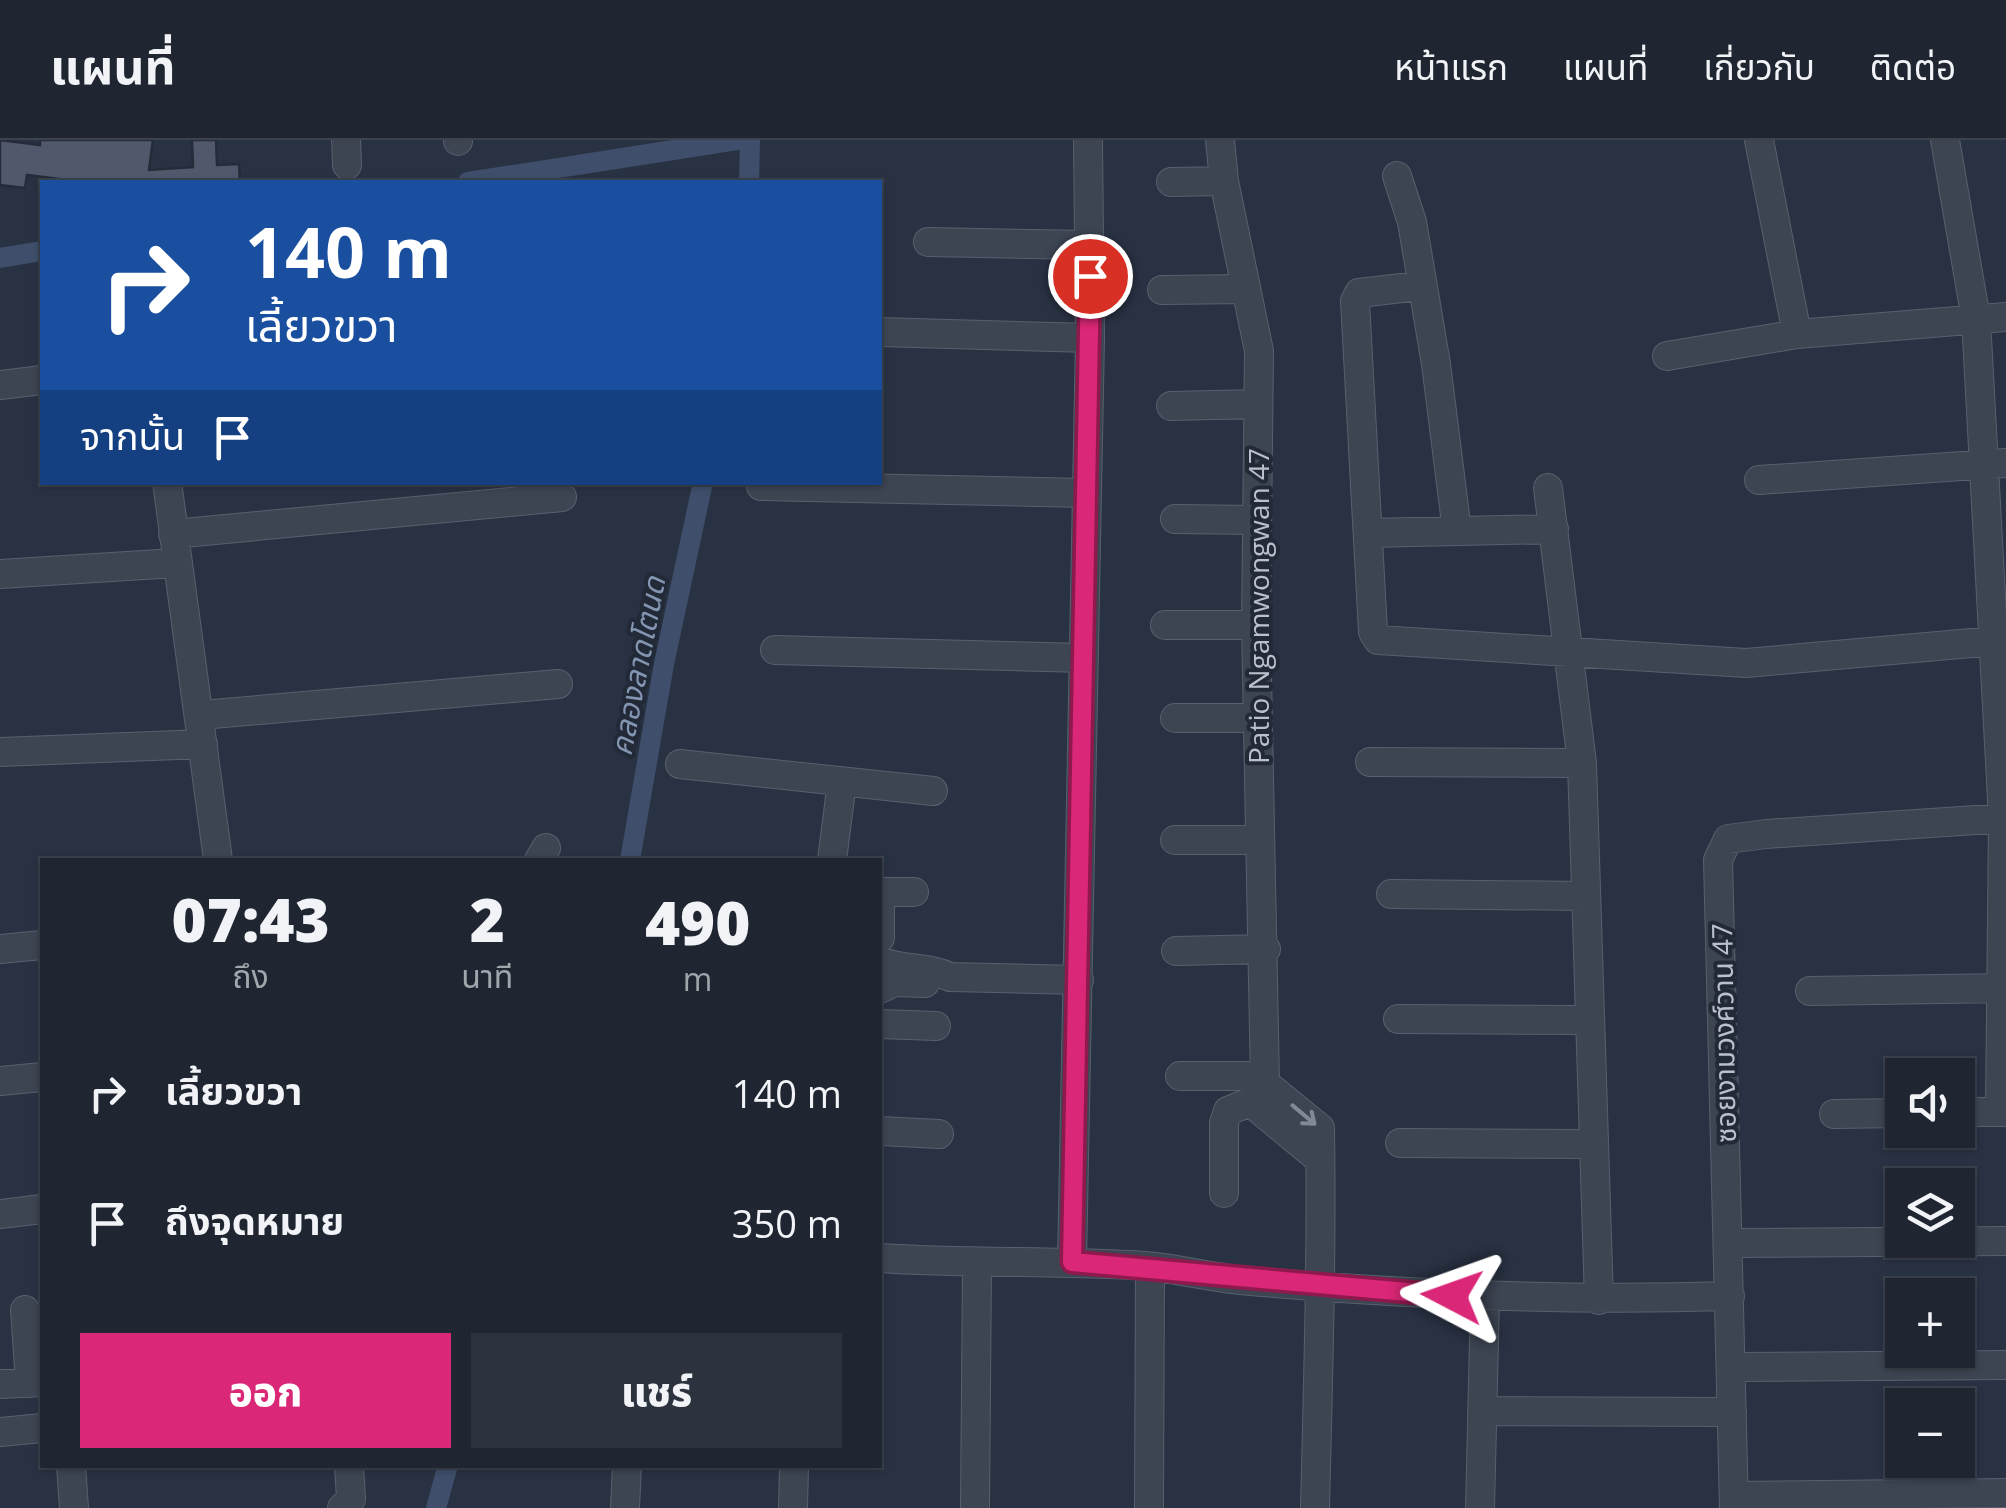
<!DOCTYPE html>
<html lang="th">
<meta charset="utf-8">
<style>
body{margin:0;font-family:"Open Sans","Noto Sans Thai",sans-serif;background:#2c323e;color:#f1f3f6;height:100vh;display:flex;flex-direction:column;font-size:38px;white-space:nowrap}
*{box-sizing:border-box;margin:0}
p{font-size:32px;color:#a1a5ac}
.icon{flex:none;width:55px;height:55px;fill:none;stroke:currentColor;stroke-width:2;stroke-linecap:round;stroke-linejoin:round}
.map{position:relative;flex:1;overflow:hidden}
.panel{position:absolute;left:40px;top:718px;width:842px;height:610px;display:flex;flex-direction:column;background:#1f2632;border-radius:0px;box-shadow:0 2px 8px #0004,0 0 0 2px #3c434d}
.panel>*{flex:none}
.banner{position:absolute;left:40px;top:40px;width:842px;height:305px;border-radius:0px;box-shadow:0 2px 8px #0004,0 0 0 2px #3c434d;background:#1a4fa0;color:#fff;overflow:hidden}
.fabs{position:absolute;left:1885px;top:918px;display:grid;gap:20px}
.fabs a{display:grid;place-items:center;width:90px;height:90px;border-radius:0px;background:#1f2632;box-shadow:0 2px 8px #0004,0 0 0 2px #3c434d;font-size:50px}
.pin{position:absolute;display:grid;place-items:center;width:85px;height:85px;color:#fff;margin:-42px;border:5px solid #fff;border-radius:50%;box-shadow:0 2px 10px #0007}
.me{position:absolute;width:110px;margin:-55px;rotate:274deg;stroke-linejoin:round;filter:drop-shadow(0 0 8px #0008)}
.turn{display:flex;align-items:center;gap:35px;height:210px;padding:0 40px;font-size:45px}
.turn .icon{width:130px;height:130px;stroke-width:2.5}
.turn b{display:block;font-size:70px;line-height:85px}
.then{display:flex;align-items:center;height:95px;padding:0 40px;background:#0003;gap:20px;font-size:38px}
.eta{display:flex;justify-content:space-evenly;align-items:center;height:170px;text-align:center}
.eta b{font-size:60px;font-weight:800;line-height:70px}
.cta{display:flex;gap:20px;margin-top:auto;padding:20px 40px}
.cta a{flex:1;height:115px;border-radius:0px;background:#db2777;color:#fff;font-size:40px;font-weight:800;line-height:115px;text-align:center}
.cta a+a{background:#2c323e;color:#f1f3f6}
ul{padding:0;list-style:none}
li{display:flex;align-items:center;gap:30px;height:130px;padding:0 40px}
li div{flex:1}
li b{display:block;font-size:38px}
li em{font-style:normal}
header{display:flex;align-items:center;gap:60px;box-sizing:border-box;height:140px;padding:0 50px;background:#1f2632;border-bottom:2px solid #3c434d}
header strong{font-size:48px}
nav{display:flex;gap:55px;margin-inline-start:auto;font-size:35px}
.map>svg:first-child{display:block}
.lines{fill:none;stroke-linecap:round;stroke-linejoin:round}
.canal{stroke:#3f4f6b;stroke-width:20}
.building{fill:#50596c;stroke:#242c3a;stroke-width:2.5}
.minor-casing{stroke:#59606d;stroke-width:30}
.minor{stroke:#3d4553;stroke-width:28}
.oneway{stroke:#828996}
.route-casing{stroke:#8e194d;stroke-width:25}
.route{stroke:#db2777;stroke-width:18}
.labels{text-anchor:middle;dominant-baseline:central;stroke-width:8;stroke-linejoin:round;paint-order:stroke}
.street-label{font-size:28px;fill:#bbc0cc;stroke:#222a38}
.water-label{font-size:30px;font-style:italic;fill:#8495b2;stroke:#222a38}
</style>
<header>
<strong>แผนที่</strong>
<nav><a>หน้าแรก</a><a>แผนที่</a><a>เกี่ยวกับ</a><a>ติดต่อ</a></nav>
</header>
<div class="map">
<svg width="2006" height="1368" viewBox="0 0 2006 1368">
<rect width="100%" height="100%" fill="#293243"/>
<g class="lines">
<path class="canal" d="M 468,42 L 737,0
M 749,42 L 750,0
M 0,118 L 42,111
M 630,720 L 664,524 L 703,342
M 436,1368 L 448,1325"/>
</g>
<path class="building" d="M 0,0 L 40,5 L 40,0 L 153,0 L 149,30 L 193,27 L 192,0 L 216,0 L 217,25 L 239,24 L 240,42 L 82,42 L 27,35 L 25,48 L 0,45 Z"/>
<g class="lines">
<g class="minor-casing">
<path id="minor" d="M 346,0 L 347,25
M 458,0 L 458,1
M 1220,0 L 1224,41 L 1259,211 L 1256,485 L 1265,943
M 1759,0 L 1797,194
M 1945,0 L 1976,179 L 2003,678 L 2000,972
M 1397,36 L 1412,82 L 1436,224 L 1457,391
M 1171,42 L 1224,41
M 928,102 L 1090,105
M 1419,146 L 1359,153 L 1355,161 L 1373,492 L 1378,500 L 1746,523 L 2006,500
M 1162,150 L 1246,149
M 880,192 L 1090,198
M 1667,216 L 1797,194 L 2006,177
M 0,245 L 42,240
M 1171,266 L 1258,264
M 1759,340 L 2006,323
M 167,342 L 218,720
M 761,346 L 1087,353
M 1548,348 L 1582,623 L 1599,1160
M 1175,379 L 1257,380
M 1368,393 L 1554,389
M 173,394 L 562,357
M 0,434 L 175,423
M 1165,485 L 1256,485
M 775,510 L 1084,518
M 201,575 L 558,544
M 1175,578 L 1257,578
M 0,612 L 203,604
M 1370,622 L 1582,623
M 680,624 L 933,651
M 1175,700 L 1259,700
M 539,720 L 546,708
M 832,720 L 842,642
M 880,751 L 880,798
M 882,752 L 914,752
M 1391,754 L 1586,756
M 0,809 L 42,805
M 1176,811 L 1266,809
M 880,821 C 903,831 928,826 950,837 L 1079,840
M 880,849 L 895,842 L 925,843
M 1810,851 L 2006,848
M 1398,879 L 1589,880
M 880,884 L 936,886
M 1180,936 L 1264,936
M 0,941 L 42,937
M 1958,972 L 2006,972
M 1834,974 L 1902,973
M 880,991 L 939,994
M 1400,1003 L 1593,1004
M 1224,1053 L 1224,983 L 1228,971 L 1250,962
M 0,1074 L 42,1069
M 1728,1103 L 2006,1101
M 880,1118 C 969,1124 1057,1120 1146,1126 C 1181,1129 1216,1139 1251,1141 C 1411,1155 1569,1161 1730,1156
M 1072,1122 L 1090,198 L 1088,0
M 25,1170 L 30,1243
M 1731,1227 L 2006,1225
M 0,1244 L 42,1242
M 1482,1271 L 1732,1272
M 0,1292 L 42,1288
M 71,1325 L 74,1368
M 1734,1356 L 2006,1353
M 342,1368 L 351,1359 L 349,1325
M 625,1368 L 627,1325
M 793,1368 L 794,1325
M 975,1368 L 977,1125
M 1149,1368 L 1150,1127
M 1315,1368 C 1318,1241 1322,1115 1320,988 L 1265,943 L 1250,962 L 1320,1020
M 1480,1368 L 1485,1159
M 1734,1368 L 1718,720 L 1728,699 L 1766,694 L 2006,678"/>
</g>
<use href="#minor" class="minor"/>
</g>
<defs><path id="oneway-shaft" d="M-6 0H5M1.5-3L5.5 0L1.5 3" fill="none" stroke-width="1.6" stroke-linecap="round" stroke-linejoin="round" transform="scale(2.5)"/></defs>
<use class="oneway" href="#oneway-shaft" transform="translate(1304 975) rotate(40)"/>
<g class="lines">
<g class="route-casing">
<path id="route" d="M 1090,136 L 1072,1122 L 1452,1156"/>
</g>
<use href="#route" class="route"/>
</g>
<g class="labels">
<g class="street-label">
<text transform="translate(1258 466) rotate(-90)">Patio Ngamwongwan 47</text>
<text transform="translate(1723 893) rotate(-91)">ซอยงามวงศ์วาน 47</text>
</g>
<g class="water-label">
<text transform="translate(637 526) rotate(-79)">คลองลาดโตนด</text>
</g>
</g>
</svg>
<div class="fabs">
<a><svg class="icon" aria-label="sound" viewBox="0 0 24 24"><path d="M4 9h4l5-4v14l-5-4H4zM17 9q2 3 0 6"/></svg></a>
<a><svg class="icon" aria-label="layers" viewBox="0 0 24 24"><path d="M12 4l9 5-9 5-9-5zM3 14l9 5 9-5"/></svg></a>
<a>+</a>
<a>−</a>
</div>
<div class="pin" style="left:1090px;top:136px;background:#d93025"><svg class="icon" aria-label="arrive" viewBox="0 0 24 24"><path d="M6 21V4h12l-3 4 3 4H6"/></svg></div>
<svg class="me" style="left:1452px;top:1156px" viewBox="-20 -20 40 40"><path d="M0-17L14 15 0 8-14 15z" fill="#db2777" stroke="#fff" stroke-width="4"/></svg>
<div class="banner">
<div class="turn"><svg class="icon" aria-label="right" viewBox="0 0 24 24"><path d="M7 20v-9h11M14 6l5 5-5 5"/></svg><div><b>140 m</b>เลี้ยวขวา</div></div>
<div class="then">จากนั้น<svg class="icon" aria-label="arrive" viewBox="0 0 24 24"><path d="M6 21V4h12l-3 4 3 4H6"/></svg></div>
</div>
<section class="panel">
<div class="eta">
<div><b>07:43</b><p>ถึง</p></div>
<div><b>2</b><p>นาที</p></div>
<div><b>490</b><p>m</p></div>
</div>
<ul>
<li><svg class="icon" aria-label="right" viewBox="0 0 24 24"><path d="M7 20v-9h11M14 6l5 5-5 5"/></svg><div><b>เลี้ยวขวา</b></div><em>140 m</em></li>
<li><svg class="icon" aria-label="arrive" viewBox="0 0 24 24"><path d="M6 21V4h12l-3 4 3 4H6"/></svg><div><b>ถึงจุดหมาย</b></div><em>350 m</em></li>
</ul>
<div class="cta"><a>ออก</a><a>แชร์</a></div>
</section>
</div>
